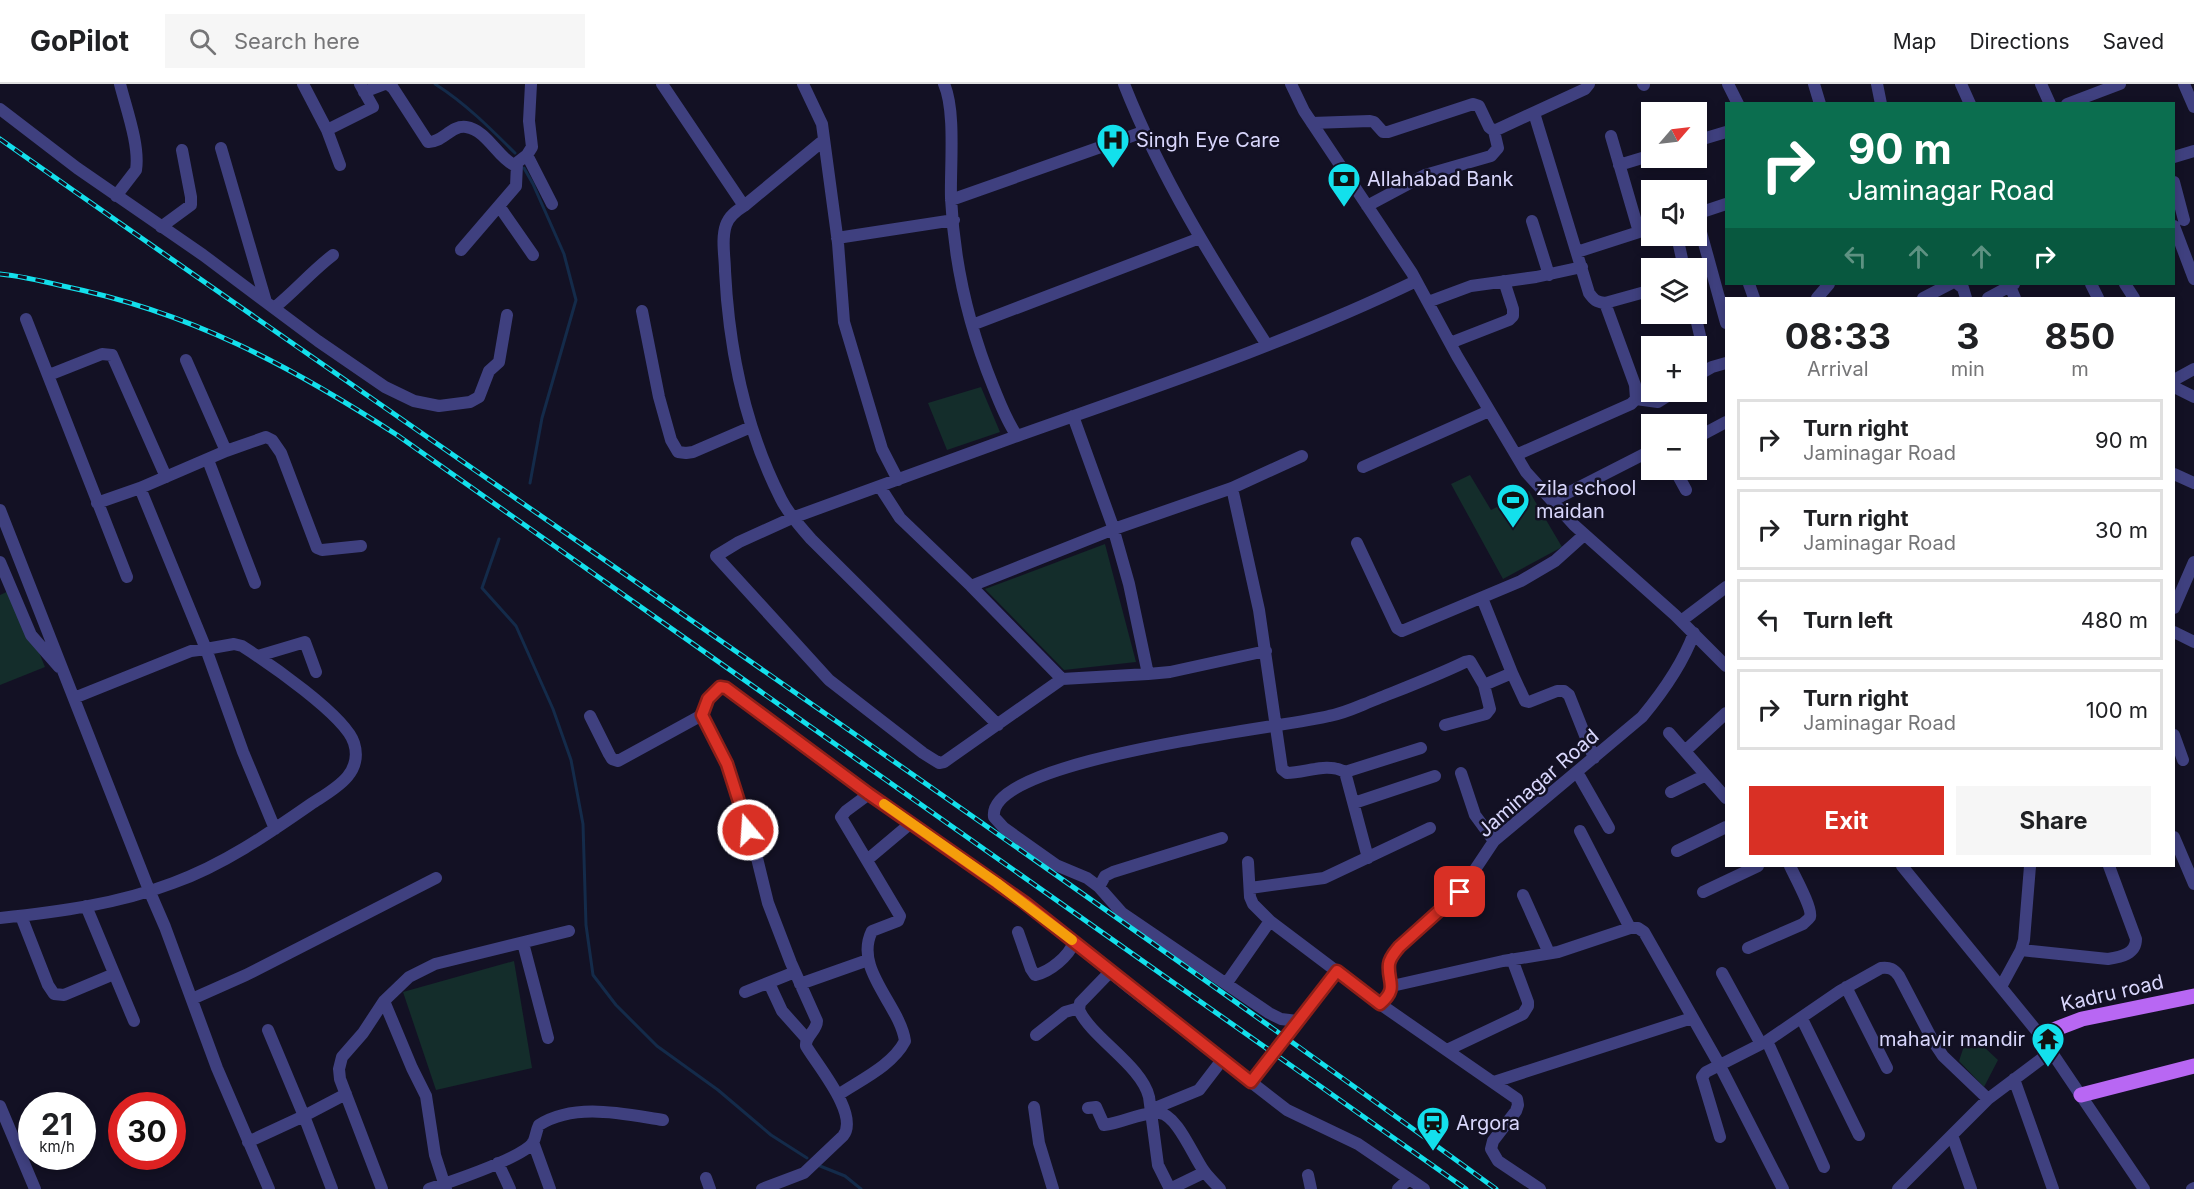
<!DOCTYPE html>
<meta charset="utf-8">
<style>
body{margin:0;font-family:Inter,sans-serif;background:#f6f6f6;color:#202124;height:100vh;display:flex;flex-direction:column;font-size:22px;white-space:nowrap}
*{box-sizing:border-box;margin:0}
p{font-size:20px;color:#757577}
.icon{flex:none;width:33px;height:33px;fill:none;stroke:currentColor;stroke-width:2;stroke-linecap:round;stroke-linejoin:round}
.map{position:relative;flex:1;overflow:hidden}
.side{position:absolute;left:1725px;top:213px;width:450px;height:570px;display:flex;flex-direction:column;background:#fff;border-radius:0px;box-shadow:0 3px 9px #0003}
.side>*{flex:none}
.guide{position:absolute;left:1725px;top:18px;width:450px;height:183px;border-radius:0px;box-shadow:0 3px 9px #0003;background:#0b6e4f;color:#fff;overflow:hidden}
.needle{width:39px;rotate:62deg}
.fabs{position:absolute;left:1641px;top:18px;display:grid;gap:12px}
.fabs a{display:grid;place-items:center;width:66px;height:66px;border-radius:0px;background:#fff;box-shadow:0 3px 9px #0003;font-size:30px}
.speed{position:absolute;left:18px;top:1008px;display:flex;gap:12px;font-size:30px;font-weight:700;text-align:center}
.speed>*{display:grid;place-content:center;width:78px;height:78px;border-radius:50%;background:#fff;box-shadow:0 3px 9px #0003;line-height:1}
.speed small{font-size:15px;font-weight:400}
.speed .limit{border:9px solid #d22;background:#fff;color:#111}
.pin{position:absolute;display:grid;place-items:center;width:51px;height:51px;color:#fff;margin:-26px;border-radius:12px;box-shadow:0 3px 9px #0006}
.me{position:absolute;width:66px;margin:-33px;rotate:342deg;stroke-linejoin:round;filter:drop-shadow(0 0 4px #0008)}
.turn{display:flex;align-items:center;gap:21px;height:126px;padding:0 24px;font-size:27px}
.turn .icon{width:78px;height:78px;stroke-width:2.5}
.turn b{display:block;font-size:42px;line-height:51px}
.lanes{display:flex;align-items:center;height:57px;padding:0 24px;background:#0003;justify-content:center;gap:30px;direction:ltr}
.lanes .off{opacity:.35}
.eta{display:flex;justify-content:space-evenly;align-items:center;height:102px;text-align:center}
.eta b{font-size:36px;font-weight:700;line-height:42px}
.primary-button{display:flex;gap:12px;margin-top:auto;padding:12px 24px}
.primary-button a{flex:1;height:69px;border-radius:0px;background:#d93025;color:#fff;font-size:24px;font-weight:700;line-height:69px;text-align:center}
.primary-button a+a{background:#f6f6f6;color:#202124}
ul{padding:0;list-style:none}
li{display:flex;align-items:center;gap:18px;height:81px;margin:0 12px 9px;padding:0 12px;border:3px solid #e0e0e0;border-radius:0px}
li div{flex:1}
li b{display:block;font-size:22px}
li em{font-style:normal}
header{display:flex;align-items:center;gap:36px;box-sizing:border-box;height:84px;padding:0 30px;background:#fff;border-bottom:2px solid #e0e0e0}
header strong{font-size:28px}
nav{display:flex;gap:33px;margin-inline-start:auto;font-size:21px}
.search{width:420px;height:54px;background:#f6f6f6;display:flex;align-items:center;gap:15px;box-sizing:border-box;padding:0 21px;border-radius:0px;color:#757577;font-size:22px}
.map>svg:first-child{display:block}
.green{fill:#142d2b}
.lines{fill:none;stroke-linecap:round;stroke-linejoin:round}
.stream{stroke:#142b4a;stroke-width:3}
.minor{stroke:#3f407f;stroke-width:12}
.major{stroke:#b867f3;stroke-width:15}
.rail-casing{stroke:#13e0ec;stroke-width:5}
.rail{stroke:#131124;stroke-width:3;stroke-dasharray:9;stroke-linecap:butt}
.route-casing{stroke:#8d1f18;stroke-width:15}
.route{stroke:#d93025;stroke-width:10}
.slow{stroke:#f59e0b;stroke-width:10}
.labels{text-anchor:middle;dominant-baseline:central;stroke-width:5;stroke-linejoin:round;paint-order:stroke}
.poi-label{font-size:20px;fill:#d9d7fc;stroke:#131124;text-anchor:start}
.street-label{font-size:20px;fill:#d9d7fc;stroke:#131124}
</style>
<header>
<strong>GoPilot</strong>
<div class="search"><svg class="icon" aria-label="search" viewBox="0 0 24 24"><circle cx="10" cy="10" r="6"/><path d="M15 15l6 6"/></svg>Search here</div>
<nav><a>Map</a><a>Directions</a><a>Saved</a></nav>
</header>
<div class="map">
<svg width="2194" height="1105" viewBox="0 0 2194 1105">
<rect width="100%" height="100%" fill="#131124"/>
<path class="green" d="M 981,303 L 1000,348 L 947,366 L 928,319 Z
M 1470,391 L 1491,426 L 1529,407 L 1562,463 L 1503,495 L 1451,400 Z
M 1105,460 L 1136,578 L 1064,586 L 985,505 Z
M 13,505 L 45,583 L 0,601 L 0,511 Z
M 514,877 L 532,984 L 436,1006 L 403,908 Z
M 1965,959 L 1983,962 L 1998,976 L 1984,1003 L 1959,977 Z"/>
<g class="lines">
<path class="stream" d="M 435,0 C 465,19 490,44 515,69
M 524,84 L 533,100 L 564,170 L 576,216 L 542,334 L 530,399
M 499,455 L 482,504 L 516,542 L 553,625 L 571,676 L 583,740 L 586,841 L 593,891 L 616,921 L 657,962 L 718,1006 L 771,1051 L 807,1074
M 820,1082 L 845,1092 L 861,1105"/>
<path class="minor" d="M 303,0 L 327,46 L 340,81
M 388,0 L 393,4 L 428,58 C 442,59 451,41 466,43 C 487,46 497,73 514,81 L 527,71 L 532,63 L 529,37 L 531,0
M 662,0 L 744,122 L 824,56
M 803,0 L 822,40 L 838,159 L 844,238 L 882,365 L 898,396
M 944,0 C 956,26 950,85 951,114 C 954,179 969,243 993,302 C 1000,319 1006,336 1017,352 C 1152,304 1288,259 1416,197
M 1124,0 C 1161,94 1213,177 1267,261
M 1291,0 L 1304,27 L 1412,189 L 1457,272 L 1526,388 L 1574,441 L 1675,531 L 1726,582
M 1643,0 L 1644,1
M 1728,0 L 1738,20
M 1814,0 L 1820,20
M 1877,0 L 1881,20
M 1961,0 L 1970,20
M 2041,0 L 2050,20
M 2184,0 L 2194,23
M 364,8 L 385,0
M 2067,20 L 2120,0
M 0,25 L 77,84 L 203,171 L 318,257 L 385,303 L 414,317 L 439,322 L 470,318 L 479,313 L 489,287 L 499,278 L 507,231
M 1534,29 L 1589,209 C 1594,216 1596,218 1605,219 L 1652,206
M 1312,39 L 1370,37 L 1374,38 L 1383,48 L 1388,48 L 1473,20 L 1479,22 L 1489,43 L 1494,47 L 1585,5 L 1589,0
M 327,46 L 373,23 L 360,0
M 1611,52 L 1639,148 L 1652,145
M 1696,57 L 1726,48
M 221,64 L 266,218
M 527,71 L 552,120
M 2174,73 L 2194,67
M 1619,81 L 1652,71
M 2174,98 L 2184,136
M 116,112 L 136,86 C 140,62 126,24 120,0
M 951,116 L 1143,48
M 1726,120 L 1696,130 L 1726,239
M 499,122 L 533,171
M 744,122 C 736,127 729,132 726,141 C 721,155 725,173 725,187 C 729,266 745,344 781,415 C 789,431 800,442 811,455 L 998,641
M 1367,122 L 1425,91 L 1491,72 L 1498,64 L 1494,47
M 1532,137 L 1549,191
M 2174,142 L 2194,195
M 161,143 L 191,121 L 191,113 L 182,66
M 1677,152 L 1684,184
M 837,154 L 954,136
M 461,166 L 516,102 L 517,80
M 1577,168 L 1639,148
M 1749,200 L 1754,214
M 1958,200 L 1963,204 L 1966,214
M 2009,200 L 2015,214
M 2091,200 L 2098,214
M 2125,200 L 2134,214
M 1817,214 L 1829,200
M 1923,214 L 1950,200
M 1988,214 L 2014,200
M 1428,218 L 1471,202 L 1536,193 L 1582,183
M 274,224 C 295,207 312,187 333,171
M 642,227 L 659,313 L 671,356 L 678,368 L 686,369 L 693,368 L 751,343
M 1695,230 L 1701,256 L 1696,263
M 26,235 L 127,493
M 972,241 L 1200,154
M 1450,259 L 1509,236 L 1513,232 L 1513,225 L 1504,197
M 186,276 L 226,367
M 49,291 L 102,270 L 112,271 L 166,393
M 1696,292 L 1712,283 L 1726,279
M 2174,296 L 2194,285
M 2174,303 L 2194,313
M 1636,315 L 1658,318 L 1674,308
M 1017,352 L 792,434 L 739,458 L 716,472 L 829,596 L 923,669 L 939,679 L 944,678 L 1062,595 L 1148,590 L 1129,500 L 1112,440 L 1073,332
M 1696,354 L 1726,338
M 1516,371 L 1631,320 L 1636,315 L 1635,301 L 1605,219
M 208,376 L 255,499
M 1363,383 L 1489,327
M 1675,386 L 1686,406
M 2174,390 L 2194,399
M 880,403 L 900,434 L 971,502 L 1062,595
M 1232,404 L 1259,526 L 1282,685 L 1287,689 C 1306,689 1327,678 1345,688
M 1552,417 L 1652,366
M 97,419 L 140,404 L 226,367 L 266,353 L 272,356 L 281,369 L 317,464 L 322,466 L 361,462
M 0,426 L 149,806 L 165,843 L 217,984 L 269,1105
M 1357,459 L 1397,544 L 1402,547 L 1521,497 L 1555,477 L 1584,451
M 0,478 L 31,551 L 59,583
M 971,502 L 1114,445 L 1232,404 L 1302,372
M 2174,524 L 2194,478
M 1681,537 L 1726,503
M 2174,548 L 2194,558
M 258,572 L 305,558 L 316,588
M 1512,589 L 1525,617 L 1529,618 L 1557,607 L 1564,607 L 1569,611 L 1594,674
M 1148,590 L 1170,588 L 1266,567
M 74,614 L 191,567 L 206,565 L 243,668 L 275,745
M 702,631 C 705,620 710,610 720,603 L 726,604 L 869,710 L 1039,830 L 1131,905 L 1287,1026 L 1358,1060 L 1424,1105
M 590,632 L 609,670 L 612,675 L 618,677 L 702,631 L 727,680 L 756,770 L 768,819 L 791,879 L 817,937 C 817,947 805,952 806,962 C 817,981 860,1031 843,1052 L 804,1089 L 762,1105
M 1445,641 L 1486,630 L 1490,625 L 1484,601 L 1512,589 L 1482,514
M 1669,649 L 1726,714
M 2174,651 L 2183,676
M 1685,667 L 1726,629
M 1577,688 L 1609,744
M 1461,689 L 1475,731 L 1494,757
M 1671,708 L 1706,691
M 1354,719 L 1435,692
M 1580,747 L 1630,844
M 2174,753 L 2194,800
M 1677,767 L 1726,743
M 1368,774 L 1345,688 L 1421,664
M 867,776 L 911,739
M 1248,778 L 1250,813 L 1253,820 L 1270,837 L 1380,920 L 1517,1015 L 1518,1021 L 1516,1027 L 1493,1057 L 1491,1065 L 1498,1077 L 1540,1105
M 1902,782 L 2040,951 L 2144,1105
M 1099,803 L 1105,792 L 1113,788 L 1222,754
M 1250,804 L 1324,794 L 1430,744
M 1703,808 L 1758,782
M 1523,811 L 1549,869
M 86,822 L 134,937
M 21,832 L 48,901 L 54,910 L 64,911 L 114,890
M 0,834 C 58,828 118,820 173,799 C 223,781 268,750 311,720 C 332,706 364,691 354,659 C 346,632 267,578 242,562 L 234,560 L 206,565 L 140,404
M 1018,848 L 1031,885 L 1035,891 C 1050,888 1069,872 1074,858
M 523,859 L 548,954
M 1748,864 L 1803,840 C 1805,838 1808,836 1810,833 C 1813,825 1794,791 1790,782
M 2021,866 L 2108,875 C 2121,873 2136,870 2136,855 L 2109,782
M 1110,888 L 1080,919 L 1079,926 C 1092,954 1142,982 1149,1013 L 1158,1081 L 1170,1105
M 1722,889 L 1761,960
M 769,899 L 782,927 L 807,955
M 800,900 L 868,876
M 1226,900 L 1270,837
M 2002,901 L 2021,866 L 2024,856 L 2030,782
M 1392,902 L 1503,877 L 1558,868 L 1630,844 L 1638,844 L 1644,848 L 1719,980 L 1783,1105
M 1846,903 L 1887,984
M 745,908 L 795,888
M 192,915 L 246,891 L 436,794
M 384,917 L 412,984 L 426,1012 L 435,1071 L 446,1105
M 1380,920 C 1395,908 1391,896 1389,879 L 1399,863 L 1460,808 L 1494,757 L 1642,633 C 1662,609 1683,579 1694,549
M 1802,935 L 1859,1051
M 1297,937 L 1281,935 L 1269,929 L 1122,829 L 1099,803 L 1087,794 L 1056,781 L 1004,744 L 994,733 C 986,674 1284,644 1329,632 C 1346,629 1361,621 1377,615 C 1407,603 1436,592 1465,578 L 1470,577 L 1484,601
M 1036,951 L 1065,928 L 1079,924
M 1767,957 L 1824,1083
M 1447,966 L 1523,930 L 1528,922 L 1528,918 L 1512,875
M 2014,995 L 2053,1105
M 1251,998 L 1337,887
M 1494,998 L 1692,934
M 838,1011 C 860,996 892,982 905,957 C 900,921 853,885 872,847 L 898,837 L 900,832 L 841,733 L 846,727 L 869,710
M 0,1022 L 35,1105
M 1034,1023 L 1039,1059 L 1053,1105
M 1088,1024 L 1096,1023 L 1104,1041 C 1123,1039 1140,1028 1159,1029 C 1177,1030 1194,1074 1204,1087 C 1209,1094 1215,1099 1220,1105
M 1150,1026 L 1199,1006 L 1222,976
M 1952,1051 L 1971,1105
M 1720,1053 L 1702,993 L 1706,988 L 1767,957 L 1840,907 L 1881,884 C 1890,883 1894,885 1899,892 L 1933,957 L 1943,972 L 1988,1015
M 248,1058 L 304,1032 L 268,946
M 533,1058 L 550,1105
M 498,1079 L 510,1105
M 1308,1091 L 1311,1105
M 706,1094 L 710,1105
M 332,1105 L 304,1032 L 346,1010
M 382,1105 L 340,995 L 339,985 L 342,973 L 363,949 L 384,917 L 409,893 L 435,880 L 569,847
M 429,1105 C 450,1098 521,1074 533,1059 C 536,1053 536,1047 539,1041 C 575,1018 624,1030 663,1036
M 1170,1105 L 1205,1088
M 1398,1105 L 1409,1095
M 1898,1105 L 1988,1015 L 2052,967
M 2192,1105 L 2194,1104"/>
<path class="major" d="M 2040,951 L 2082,935 L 2194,912
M 2081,1011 L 2194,982"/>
<g class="rail-casing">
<path id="rail" d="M 0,55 C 498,405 1003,747 1496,1105
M 0,190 C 21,192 42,197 63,202 C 190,228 289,281 397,351 L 1466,1105"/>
</g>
<use href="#rail" class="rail"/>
</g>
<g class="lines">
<g class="route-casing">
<path id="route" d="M 748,746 L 727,680 L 702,631 L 708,615 L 720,603 L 726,604 L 869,710 L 1025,819 L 1251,998 L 1337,887 L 1380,920 C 1399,904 1387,898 1389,880 C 1390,873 1396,867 1399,863 L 1460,808"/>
</g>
<use href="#route" class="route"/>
<path class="slow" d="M 884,720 L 997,799 L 1072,856"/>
</g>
<defs>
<g id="hospital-pin" transform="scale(1.725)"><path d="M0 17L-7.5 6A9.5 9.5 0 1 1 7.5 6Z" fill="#13e0ec" stroke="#131124"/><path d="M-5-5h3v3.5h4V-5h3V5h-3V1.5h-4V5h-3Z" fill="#111"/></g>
<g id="bank-pin" transform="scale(1.725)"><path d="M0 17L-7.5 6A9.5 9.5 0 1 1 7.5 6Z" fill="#13e0ec" stroke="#131124"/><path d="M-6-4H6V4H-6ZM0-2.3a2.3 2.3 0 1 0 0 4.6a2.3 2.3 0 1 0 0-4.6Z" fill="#111"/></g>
<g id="stadium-pin" transform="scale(1.725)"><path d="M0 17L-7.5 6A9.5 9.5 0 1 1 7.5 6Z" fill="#13e0ec" stroke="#131124"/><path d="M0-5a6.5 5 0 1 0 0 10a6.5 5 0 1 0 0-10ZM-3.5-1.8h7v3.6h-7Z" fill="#111"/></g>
<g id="temple-pin" transform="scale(1.725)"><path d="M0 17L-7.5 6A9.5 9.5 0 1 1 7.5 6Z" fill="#13e0ec" stroke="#131124"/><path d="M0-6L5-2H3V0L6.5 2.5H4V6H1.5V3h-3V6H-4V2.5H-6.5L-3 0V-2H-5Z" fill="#111"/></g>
<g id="station-pin" transform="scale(1.725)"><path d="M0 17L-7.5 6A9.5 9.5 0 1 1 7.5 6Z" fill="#13e0ec" stroke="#131124"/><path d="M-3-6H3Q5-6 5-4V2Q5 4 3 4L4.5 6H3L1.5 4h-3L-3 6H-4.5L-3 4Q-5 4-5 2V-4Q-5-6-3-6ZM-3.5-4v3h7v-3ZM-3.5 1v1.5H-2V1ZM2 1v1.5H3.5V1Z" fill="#111"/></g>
</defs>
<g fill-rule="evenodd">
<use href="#hospital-pin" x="1113" y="56"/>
<use href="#bank-pin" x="1344" y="95"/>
<use href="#stadium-pin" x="1513" y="416"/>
<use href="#temple-pin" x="2048" y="955"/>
<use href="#station-pin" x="1433" y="1039"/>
</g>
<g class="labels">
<g class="poi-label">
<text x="1136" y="56">Singh Eye Care</text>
<text x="1367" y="95">Allahabad Bank</text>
<text x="1536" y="404">zila school<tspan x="1536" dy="23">maidan</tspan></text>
<text x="2025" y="955" text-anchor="end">mahavir mandir</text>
<text x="1456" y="1039">Argora</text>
</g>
<g class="street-label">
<text transform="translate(1538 699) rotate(-41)">Jaminagar Road</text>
<text transform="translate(2112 909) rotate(-13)">Kadru road</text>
</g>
</g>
</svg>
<div class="fabs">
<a><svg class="needle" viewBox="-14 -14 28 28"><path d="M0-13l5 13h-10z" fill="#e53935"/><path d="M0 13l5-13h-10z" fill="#757577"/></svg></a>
<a><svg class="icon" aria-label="sound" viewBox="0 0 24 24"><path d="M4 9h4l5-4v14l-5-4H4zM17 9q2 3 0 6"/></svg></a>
<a><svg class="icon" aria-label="layers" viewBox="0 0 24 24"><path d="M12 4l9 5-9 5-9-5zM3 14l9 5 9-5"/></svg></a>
<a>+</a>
<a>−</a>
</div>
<div class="speed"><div>21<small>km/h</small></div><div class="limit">30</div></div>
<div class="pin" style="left:1460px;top:808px;background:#d93025"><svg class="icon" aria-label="arrive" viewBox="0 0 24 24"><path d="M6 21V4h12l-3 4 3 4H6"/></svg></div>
<svg class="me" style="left:748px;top:746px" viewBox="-20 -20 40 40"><circle r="17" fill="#d93025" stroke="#fff" stroke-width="3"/><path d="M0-11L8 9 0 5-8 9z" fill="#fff"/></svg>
<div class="guide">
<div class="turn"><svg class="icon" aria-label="right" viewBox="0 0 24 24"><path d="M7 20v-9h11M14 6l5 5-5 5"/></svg><div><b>90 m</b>Jaminagar Road</div></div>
<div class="lanes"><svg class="icon off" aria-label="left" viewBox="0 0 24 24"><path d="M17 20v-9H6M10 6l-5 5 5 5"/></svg><svg class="icon off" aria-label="ahead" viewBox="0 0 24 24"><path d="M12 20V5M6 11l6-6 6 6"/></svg><svg class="icon off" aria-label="ahead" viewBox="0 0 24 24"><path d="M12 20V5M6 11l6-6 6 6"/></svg><svg class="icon" aria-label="right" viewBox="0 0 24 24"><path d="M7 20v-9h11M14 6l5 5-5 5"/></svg></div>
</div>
<section class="side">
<div class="eta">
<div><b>08:33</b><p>Arrival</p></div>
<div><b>3</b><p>min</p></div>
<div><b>850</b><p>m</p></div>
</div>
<ul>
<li><svg class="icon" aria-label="right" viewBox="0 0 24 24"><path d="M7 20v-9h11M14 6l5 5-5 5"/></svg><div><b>Turn right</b><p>Jaminagar Road</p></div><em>90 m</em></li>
<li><svg class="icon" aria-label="right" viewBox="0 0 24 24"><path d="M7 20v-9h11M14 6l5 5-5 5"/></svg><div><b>Turn right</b><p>Jaminagar Road</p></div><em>30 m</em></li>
<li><svg class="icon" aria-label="left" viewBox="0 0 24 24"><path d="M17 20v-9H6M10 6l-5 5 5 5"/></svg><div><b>Turn left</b></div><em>480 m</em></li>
<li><svg class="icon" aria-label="right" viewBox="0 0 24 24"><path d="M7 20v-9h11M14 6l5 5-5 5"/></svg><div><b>Turn right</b><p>Jaminagar Road</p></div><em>100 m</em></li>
</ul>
<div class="primary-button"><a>Exit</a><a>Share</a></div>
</section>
</div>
